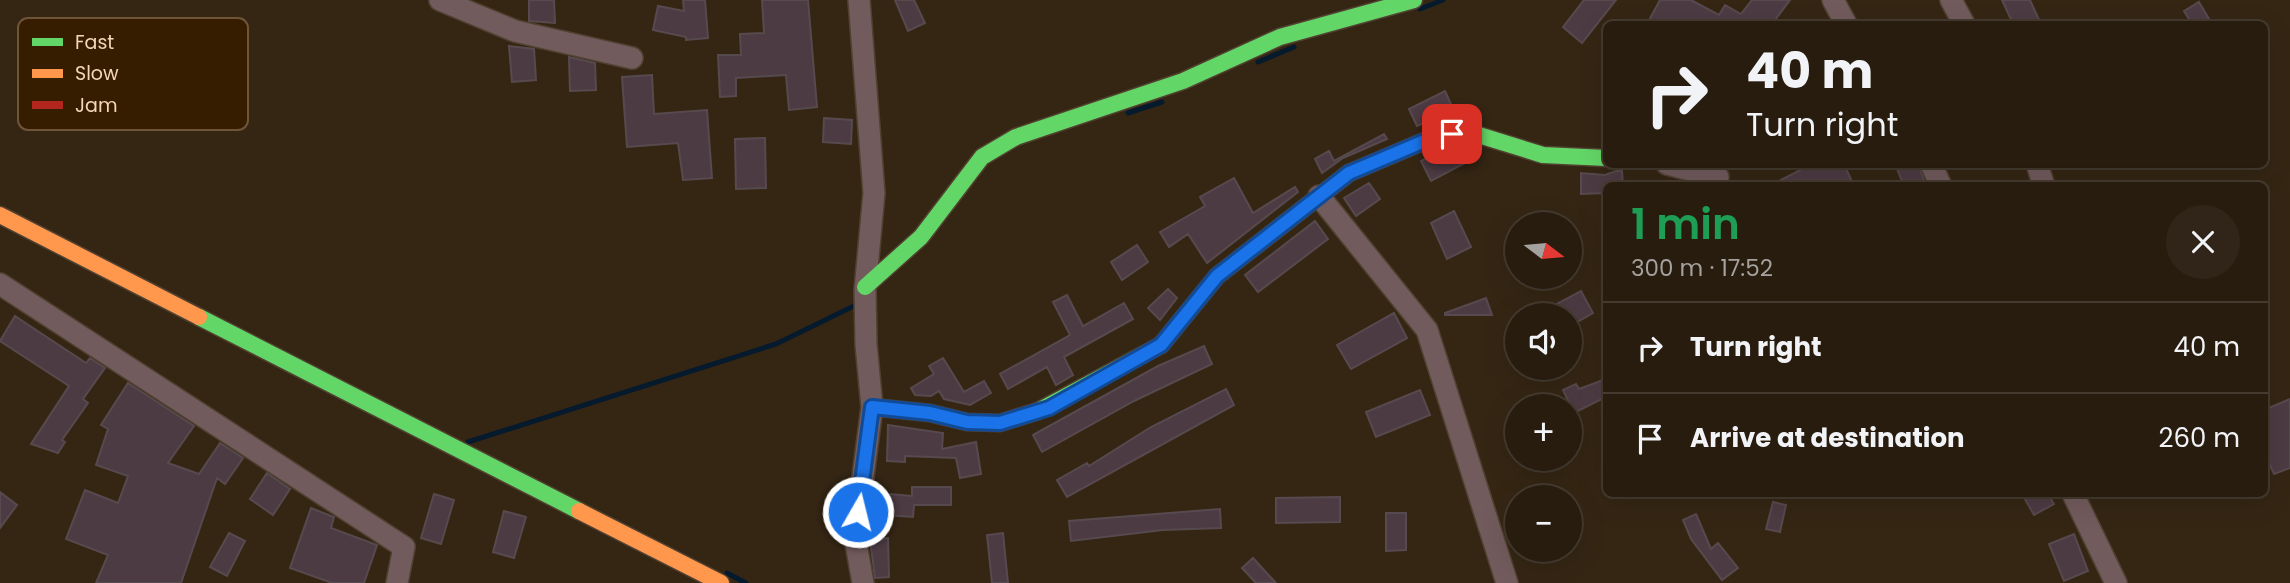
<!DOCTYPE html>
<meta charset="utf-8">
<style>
body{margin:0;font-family:Poppins,sans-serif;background:#302518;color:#f1f3f6;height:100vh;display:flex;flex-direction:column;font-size:26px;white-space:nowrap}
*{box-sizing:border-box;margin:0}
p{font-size:23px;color:#a5a19e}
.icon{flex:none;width:38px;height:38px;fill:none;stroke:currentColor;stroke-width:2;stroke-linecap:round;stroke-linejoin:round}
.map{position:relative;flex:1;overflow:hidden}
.panel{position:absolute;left:1603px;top:182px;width:665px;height:315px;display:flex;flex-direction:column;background:#281c0f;border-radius:10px;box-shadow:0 7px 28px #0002,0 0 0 2px #443a2f}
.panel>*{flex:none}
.guide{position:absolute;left:1603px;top:21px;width:665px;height:147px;border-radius:10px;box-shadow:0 7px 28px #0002,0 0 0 2px #443a2f;background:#281c0f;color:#f1f3f6;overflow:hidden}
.needle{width:46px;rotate:106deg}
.tools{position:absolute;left:1505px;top:212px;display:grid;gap:14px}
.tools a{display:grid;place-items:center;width:77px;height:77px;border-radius:50%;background:#281c0f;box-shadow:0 7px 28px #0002,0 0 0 2px #443a2f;font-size:35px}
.pin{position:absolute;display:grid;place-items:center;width:60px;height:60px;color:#fff;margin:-30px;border-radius:14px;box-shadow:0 4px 10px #0006}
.me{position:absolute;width:77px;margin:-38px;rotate:8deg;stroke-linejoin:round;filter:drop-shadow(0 0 5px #0008)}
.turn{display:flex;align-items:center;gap:24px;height:147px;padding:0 28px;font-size:32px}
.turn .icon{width:91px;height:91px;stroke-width:2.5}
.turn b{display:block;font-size:49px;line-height:60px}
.round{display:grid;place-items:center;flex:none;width:74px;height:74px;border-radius:37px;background:#302518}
.headline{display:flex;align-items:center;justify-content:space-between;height:119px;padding:0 28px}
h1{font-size:42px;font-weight:600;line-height:52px;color:#1e9e55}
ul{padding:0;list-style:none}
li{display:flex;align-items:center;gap:21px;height:91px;padding:0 28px;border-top:2px solid #443a2f}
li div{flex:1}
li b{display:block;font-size:26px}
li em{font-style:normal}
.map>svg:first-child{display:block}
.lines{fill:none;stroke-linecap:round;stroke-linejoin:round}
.stream{stroke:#051a2d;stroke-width:5}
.building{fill:#4d3b43;stroke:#574a4e;stroke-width:2}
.street-casing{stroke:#514131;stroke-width:24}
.fast-casing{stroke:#514131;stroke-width:19}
.slow-casing{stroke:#514131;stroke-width:19}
.jam-casing{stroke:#514131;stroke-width:19}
.street{stroke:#725b5d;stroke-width:21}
.fast{stroke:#63d668;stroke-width:16}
.slow{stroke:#ff974d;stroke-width:16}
.jam{stroke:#b3261e;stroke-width:16}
.route-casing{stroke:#114b97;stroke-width:18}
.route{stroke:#1a73e8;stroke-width:12}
.key{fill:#371d00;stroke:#705438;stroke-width:2}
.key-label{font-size:19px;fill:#f4d6ba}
</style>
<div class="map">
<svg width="2290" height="583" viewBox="0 0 2290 583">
<rect width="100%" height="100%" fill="#352614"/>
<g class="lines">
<path class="stream" d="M 1420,9 L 1443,0
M 1258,62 L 1294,47
M 1128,113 L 1162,102
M 468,442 L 776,344 L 860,303
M 727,573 L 746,583"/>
</g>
<path class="building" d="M 529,0 L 554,0 L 555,23 L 529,21 Z
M 683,0 L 705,0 L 708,38 L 686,40 L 686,37 L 653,30 L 658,6 L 684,11 Z
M 762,0 L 808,0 L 817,107 L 789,110 L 786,75 L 736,78 L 736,96 L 720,97 L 718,55 L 741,55 L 740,34 L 764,33 Z
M 895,0 L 914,0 L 925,23 L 908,31 Z
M 1584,0 L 1616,0 L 1582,43 L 1563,27 Z
M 1660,0 L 1691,0 L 1719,15 L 1725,5 L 1741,14 L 1752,0 L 1790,0 L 1772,24 L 1647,24 Z
M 2002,0 L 2030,0 L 2041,24 L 2013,24 Z
M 2199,2 L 2212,24 L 2192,24 L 2184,11 Z
M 509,46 L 534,49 L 536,80 L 512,82 Z
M 569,57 L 595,63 L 596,90 L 570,91 Z
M 652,75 L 654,114 L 707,110 L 712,178 L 683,180 L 678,143 L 627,147 L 622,77 Z
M 1445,91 L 1454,111 L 1417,126 L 1409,109 Z
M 824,118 L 852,120 L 851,144 L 823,142 Z
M 1384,134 L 1387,139 L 1343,158 L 1322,173 L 1315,159 L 1329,151 L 1334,161 Z
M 765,138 L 766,188 L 736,189 L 735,139 Z
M 1458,150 L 1465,163 L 1431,181 L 1421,161 L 1438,153 Z
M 1812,164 L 1844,164 L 1854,186 L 1769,186 Z
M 1895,164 L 1918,164 L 1926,186 L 1904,186 Z
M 1616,171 L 1622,171 L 1623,186 L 1606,186 L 1606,193 L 1581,194 L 1581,173 L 1605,175 Z
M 1234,178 L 1253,213 L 1295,187 L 1298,192 L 1207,263 L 1188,234 L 1169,247 L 1160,232 L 1205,206 L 1200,197 Z
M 1369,183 L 1380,199 L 1356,216 L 1344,198 Z
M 1454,211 L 1471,247 L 1447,259 L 1431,223 Z
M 1315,221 L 1328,239 L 1258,292 L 1245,275 Z
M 1137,245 L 1148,262 L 1122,280 L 1111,262 Z
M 1168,289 L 1177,298 L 1160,320 L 1148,308 Z
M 1581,291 L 1593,313 L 1570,326 L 1570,315 L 1536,315 Z
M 1067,295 L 1083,326 L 1124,303 L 1133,319 L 1064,357 L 1073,375 L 1056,385 L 1047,367 L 1008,389 L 1000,374 L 1070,335 L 1053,302 Z
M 1486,298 L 1492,315 L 1445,315 L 1445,313 Z
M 1394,313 L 1407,338 L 1351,369 L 1337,345 Z
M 15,316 L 86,363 L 90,358 L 105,368 L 83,399 L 88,403 L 62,440 L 65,442 L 58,453 L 31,444 L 69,386 L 0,341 Z
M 1204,346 L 1212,364 L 1134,401 L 1042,452 L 1033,435 L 1158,366 Z
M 943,358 L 964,392 L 984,381 L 991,393 L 970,405 L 944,399 L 939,391 L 931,396 L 915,395 L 911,388 L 934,374 L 929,366 Z
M 1606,379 L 1606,397 L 1574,413 L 1563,390 L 1576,384 L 1579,389 Z
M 128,383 L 194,426 L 168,463 L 199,474 L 220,443 L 243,458 L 225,484 L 217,478 L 181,583 L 96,583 L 108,555 L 66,539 L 85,490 L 118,503 L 128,476 L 96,465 L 108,429 L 101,425 Z
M 1226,389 L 1234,405 L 1067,497 L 1057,480 L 1087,463 L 1089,466 L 1151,427 Z
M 1420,390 L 1430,415 L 1376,437 L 1366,412 Z
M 2290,399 L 2290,468 L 2274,474 L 2264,452 L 2264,410 Z
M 888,425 L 943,433 L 942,449 L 976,442 L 981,474 L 960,478 L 956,458 L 905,456 L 905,462 L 887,461 Z
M 267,473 L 290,489 L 273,515 L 250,499 Z
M 912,487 L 951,487 L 951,505 L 914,505 L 913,517 L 871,514 L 873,498 L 878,499 L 879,493 L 912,496 Z
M 0,492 L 17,505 L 0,528 Z
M 434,494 L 454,500 L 441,544 L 421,538 Z
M 2022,494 L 2048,494 L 2054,504 L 2034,515 Z
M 1340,497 L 1340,522 L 1276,523 L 1276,498 Z
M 1773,502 L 1786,505 L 1780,532 L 1766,529 Z
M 311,508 L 334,517 L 331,528 L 377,545 L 364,583 L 332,583 L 290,568 Z
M 1220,509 L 1221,528 L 1163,530 L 1071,541 L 1069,521 Z
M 504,511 L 526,517 L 514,558 L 493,552 Z
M 1386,513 L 1406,513 L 1406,550 L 1386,551 Z
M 1696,514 L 1711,549 L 1718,543 L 1738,568 L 1722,580 L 1691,539 L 1683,520 Z
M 229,533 L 245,541 L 227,576 L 210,567 Z
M 1003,533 L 1008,583 L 992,583 L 987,535 Z
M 2074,534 L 2088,571 L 2064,581 L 2049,544 Z
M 888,538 L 889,577 L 875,578 L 870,539 Z
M 1253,558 L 1276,583 L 1256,583 L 1242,568 Z"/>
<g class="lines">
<g class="street-casing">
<path id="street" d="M 440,0 L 515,31 L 632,58
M 859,0 L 874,193 L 865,290 L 866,344 L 872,407 L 855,538 L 863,583
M 1833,0 L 1846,24
M 1951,0 L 1964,24
M 1667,164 L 1718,177
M 1931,164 L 1941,186
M 2037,164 L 2044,186
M 1319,196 L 1427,330 L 1507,583
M 0,284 L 404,547 L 397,583
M 2073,494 L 2116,583"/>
</g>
<g class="fast-casing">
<path id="fast" d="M 865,287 L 921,237 L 982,157 L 1016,137 L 1183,81 L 1280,37 L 1414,0
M 199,317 L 579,511
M 1038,411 L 1161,345 L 1217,276 L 1349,173 L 1434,137 L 1469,132 L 1543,155 L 1606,158"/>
</g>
<g class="slow-casing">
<path id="slow" d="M 0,215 L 199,317
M 579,511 L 721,583"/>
</g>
<g class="jam-casing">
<path id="jam" d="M 872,407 L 930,413 L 967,422 L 1000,423 L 1038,411"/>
</g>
<use href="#street" class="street"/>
<use href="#fast" class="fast"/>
<use href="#slow" class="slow"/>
<use href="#jam" class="jam"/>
</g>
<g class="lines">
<g class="route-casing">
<path id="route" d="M 858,512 L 872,407 L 930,413 L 967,422 L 1000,423 L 1049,408 L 1161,345 L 1217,276 L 1349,173 L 1434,137 L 1452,134"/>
</g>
<use href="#route" class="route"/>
</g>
<rect x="18" y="18" width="230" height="112" rx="10" class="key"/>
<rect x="32" y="38" width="31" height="8" fill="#63d668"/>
<rect x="32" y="69" width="31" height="9" fill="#ff974d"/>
<rect x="32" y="101" width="31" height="8" fill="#b3261e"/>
<g class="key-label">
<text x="75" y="49">Fast</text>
<text x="75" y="80">Slow</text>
<text x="75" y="112">Jam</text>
</g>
</svg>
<div class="tools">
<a><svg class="needle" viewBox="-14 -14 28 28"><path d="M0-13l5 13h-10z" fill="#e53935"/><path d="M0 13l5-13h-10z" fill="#a5a19e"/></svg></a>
<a><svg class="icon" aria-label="sound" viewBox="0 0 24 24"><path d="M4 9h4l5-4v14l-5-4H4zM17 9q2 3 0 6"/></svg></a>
<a>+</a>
<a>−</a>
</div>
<div class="pin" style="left:1452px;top:134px;background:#d93025"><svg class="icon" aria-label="arrive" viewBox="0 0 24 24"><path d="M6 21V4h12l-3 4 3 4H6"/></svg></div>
<svg class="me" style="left:858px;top:512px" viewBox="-20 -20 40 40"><circle r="17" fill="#1a73e8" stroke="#fff" stroke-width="3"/><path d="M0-11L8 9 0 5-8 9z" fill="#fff"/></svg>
<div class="guide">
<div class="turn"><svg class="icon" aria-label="right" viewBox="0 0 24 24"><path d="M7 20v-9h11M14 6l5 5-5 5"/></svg><div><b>40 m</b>Turn right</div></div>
</div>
<section class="panel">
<div class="headline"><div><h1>1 min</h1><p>300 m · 17:52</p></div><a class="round"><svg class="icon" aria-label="close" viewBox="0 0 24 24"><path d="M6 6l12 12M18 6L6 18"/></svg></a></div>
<ul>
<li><svg class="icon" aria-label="right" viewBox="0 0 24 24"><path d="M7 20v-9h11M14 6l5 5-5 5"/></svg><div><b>Turn right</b></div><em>40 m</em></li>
<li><svg class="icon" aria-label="arrive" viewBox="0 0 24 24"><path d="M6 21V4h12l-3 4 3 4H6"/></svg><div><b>Arrive at destination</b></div><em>260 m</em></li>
</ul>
</section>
</div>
